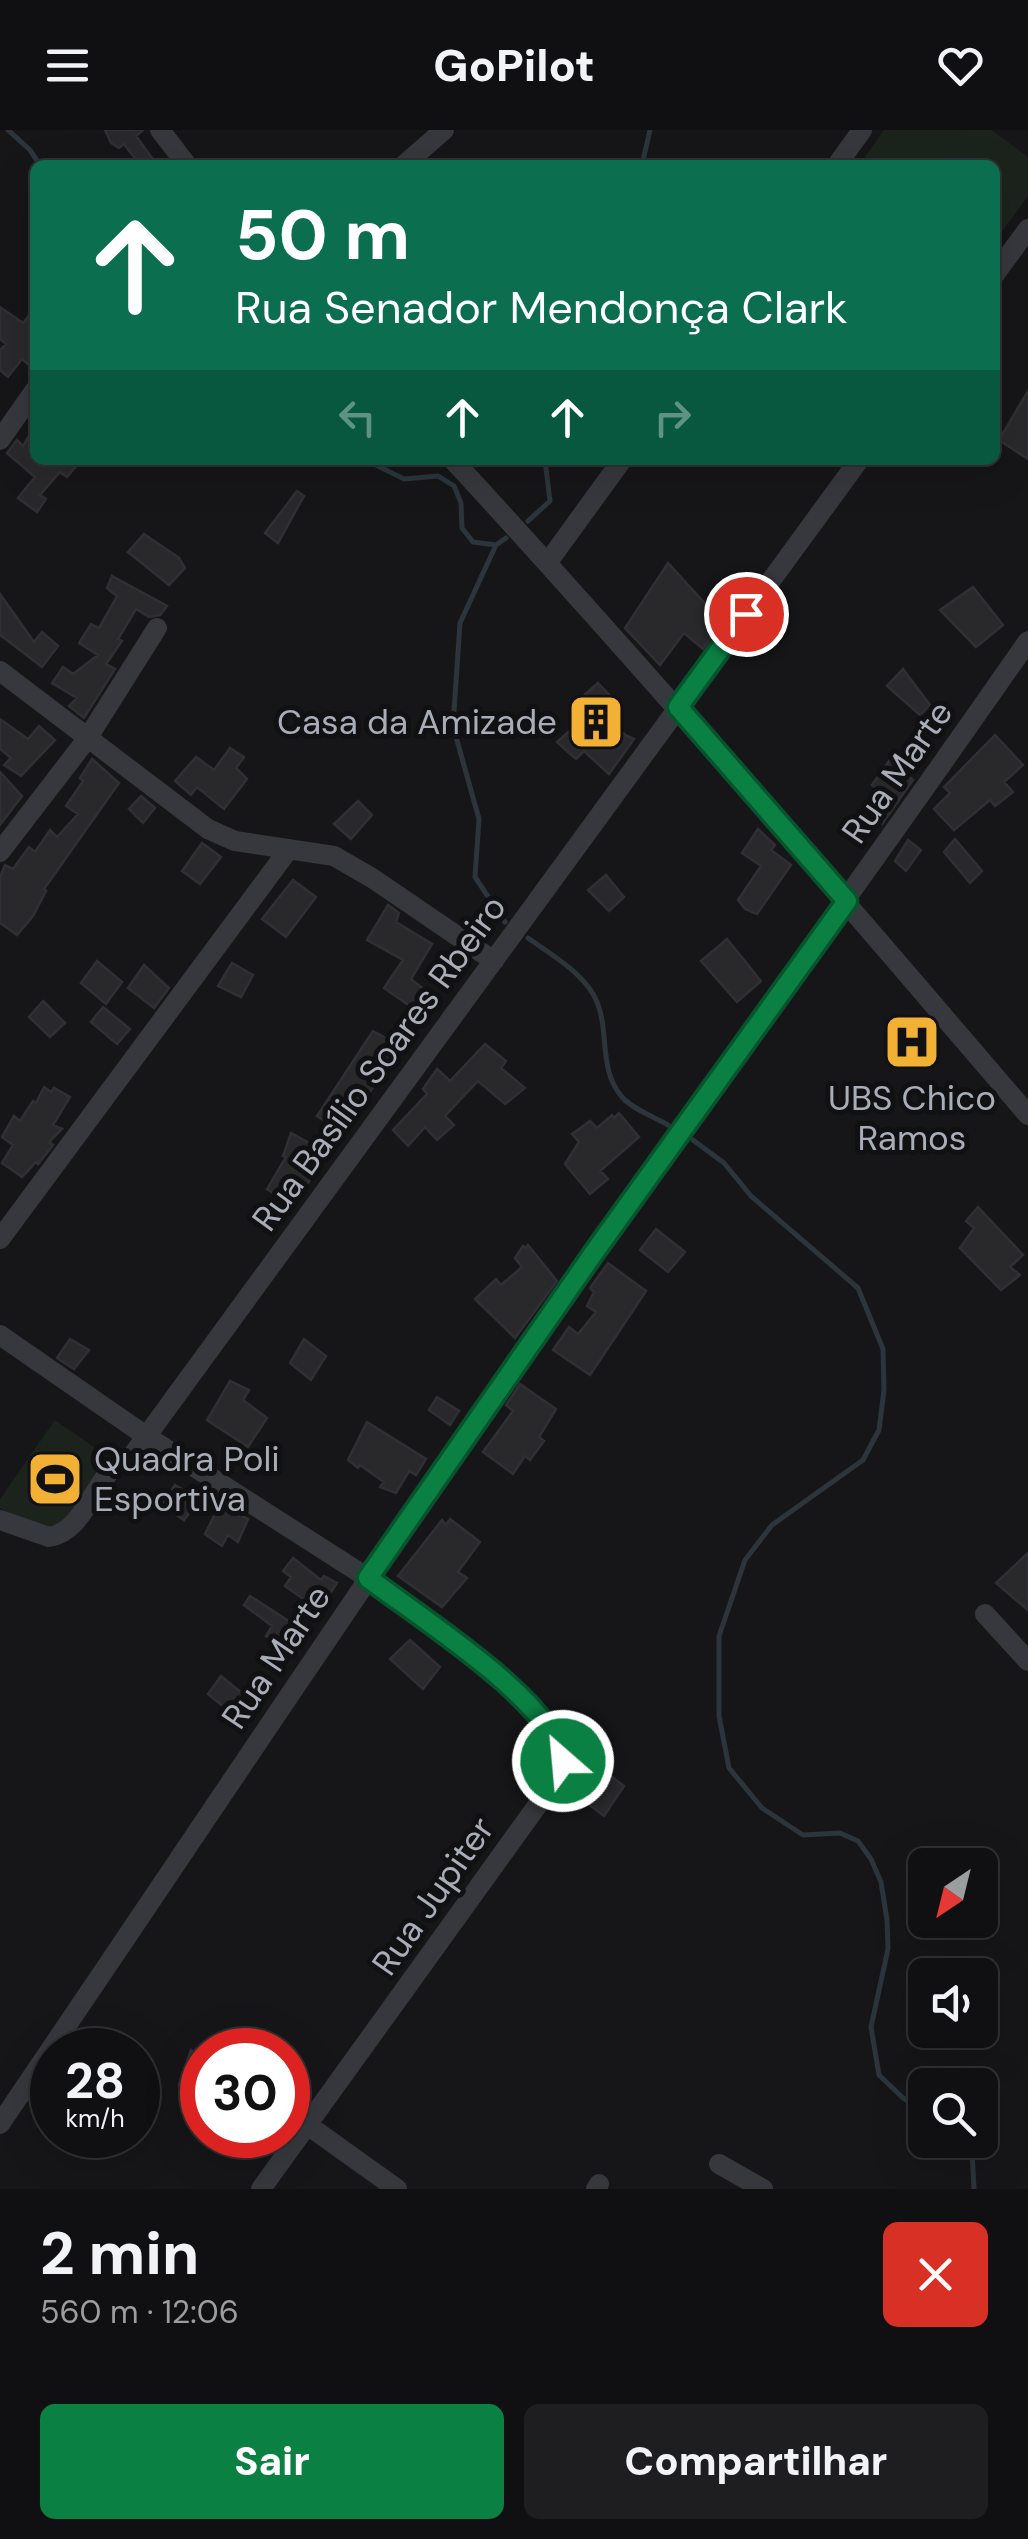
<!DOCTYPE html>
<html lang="pt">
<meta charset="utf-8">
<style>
body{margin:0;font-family:"DM Sans",sans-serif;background:#1e1e20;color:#f1f3f6;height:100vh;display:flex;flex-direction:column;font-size:38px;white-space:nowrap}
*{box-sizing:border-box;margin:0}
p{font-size:32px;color:#9c9d9f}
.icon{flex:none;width:55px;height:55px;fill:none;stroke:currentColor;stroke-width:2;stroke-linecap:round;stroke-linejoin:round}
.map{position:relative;height:2059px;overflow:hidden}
.side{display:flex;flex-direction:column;background:#101012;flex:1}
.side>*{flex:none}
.guide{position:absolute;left:30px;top:30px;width:970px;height:305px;border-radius:15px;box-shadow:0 10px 40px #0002,0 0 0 2px #303032;background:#0b6e4f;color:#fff;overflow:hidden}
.needle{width:65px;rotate:215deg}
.tools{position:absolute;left:908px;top:1718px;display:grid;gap:20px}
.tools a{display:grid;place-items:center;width:90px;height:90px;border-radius:15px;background:#101012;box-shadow:0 10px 40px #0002,0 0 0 2px #303032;font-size:50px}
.speed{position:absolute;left:30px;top:1898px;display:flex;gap:20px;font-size:50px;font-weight:700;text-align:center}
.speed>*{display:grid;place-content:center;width:130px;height:130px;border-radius:50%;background:#101012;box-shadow:0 10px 40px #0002,0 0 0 2px #303032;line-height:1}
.speed small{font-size:25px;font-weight:400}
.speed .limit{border:15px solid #d22;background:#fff;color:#111}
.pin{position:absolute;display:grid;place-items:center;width:85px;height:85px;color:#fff;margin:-42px;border:5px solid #fff;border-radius:50%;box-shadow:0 2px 10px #0007}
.me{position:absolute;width:110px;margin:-55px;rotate:333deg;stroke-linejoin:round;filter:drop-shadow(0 0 8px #0008)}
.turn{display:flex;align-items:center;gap:35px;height:210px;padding:0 40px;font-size:45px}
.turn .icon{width:130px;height:130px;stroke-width:2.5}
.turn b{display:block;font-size:70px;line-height:85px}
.lanes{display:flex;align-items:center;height:95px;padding:0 40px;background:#0003;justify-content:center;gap:50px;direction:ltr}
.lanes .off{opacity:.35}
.round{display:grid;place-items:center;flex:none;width:105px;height:105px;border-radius:15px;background:#1e1e20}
.head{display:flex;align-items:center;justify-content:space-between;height:170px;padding:0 40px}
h1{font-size:60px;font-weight:800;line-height:75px}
.primary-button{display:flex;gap:20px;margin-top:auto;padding:20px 40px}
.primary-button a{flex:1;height:115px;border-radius:15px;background:#0b8043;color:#fff;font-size:40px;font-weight:800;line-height:115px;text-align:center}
.primary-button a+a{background:#1e1e20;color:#f1f3f6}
header{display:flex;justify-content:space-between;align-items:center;height:130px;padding:0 40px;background:#101012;font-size:45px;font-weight:800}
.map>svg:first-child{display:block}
.green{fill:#1c231d}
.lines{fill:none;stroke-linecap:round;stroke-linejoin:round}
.stream{stroke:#2c353c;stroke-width:5}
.building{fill:#29292c;stroke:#303034;stroke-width:2.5}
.street{stroke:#37383d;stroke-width:20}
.route-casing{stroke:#07532c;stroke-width:25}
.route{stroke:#0b8043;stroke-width:18}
.labels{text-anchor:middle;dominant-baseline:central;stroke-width:10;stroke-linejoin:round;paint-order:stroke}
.poi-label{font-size:35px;fill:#a8adb8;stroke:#111113;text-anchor:end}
.street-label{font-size:35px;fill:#a8adb8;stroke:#111113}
</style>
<header><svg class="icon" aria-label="menu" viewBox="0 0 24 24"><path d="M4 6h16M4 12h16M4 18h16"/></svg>GoPilot<svg class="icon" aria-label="heart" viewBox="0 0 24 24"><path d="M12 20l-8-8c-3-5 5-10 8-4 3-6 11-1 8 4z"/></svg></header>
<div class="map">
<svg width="1028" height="2059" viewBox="0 0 1028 2059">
<rect width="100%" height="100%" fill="#161618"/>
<path class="green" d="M 884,0 L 991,0 L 1028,27 L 1028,66 L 995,111 L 995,35 L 859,35 Z
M 55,1290 L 110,1328 L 51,1412 L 0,1378 L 0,1369 Z"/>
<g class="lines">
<path class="stream" d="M 8,0 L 30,20 L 40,35
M 642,35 L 650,0
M 366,330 L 404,349 L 438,346 L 454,356 L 461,373 L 462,398 L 473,412 L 496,415
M 528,391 L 550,371 L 545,330
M 505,792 L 475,747 L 479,689 L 453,596 L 460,493 L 496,415 L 506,408
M 528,808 C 549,823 580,841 593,864 C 612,896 596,937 622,967 C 632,979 655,987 668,995
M 693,1010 L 724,1033 L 751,1066 L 858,1158 L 883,1219 L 884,1260 L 879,1300 L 863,1330 L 772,1395 L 745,1430 L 719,1506 L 719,1586 L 729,1638 L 762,1678 L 803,1705 L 840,1703 L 858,1711 L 871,1729 L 881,1752 L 887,1790 L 888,1819 L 871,1897 L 879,1945 L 903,1968 L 925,1981
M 967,2010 L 972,2020 L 974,2059"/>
</g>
<path class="building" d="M 105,0 L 143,0 L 136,6 L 157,35 L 140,35 L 124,14 L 119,18 L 111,13 Z
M 0,177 L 23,193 L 35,178 L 35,240 L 22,229 L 8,247 L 0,240 L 0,220 L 6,214 L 0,209 Z
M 1028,261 L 1028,329 L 999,310 Z
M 35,296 L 35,330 L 81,330 L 67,347 L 60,342 L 40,365 L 46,369 L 37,382 L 18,368 L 35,347 L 7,323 L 17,310 L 23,316 Z
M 297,361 L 304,366 L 278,413 L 265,403 Z
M 144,404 L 179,428 L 185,438 L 169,455 L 128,422 Z
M 668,433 L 722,492 L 703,519 L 684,503 L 660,535 L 625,498 Z
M 112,446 L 167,476 L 160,485 L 149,487 L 136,479 L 118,509 L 122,511 L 106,534 L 115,539 L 84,588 L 69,576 L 77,568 L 52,553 L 63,537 L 73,544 L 98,525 L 79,513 L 91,494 L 99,498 L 117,466 L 107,458 Z
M 973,457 L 1003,495 L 976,517 L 940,480 Z
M 0,464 L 34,512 L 42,502 L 58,516 L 42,537 L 0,505 Z
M 903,539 L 930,575 L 920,585 L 887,556 Z
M 598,553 L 612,568 L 601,579 L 625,605 L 634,609 L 609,644 L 584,621 L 576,629 L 557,612 L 583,589 L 572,576 Z
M 0,589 L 28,609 L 39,596 L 55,610 L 21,646 L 4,635 L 11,628 L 0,619 Z
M 995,605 L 1023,635 L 1004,652 L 1013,662 L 995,676 L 990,670 L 954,700 L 934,679 L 950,663 L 944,657 Z
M 230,618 L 244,627 L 236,638 L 247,649 L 224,679 L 197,657 L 191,665 L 175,651 L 196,627 L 214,640 Z
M 92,629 L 119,653 L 44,759 L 46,761 L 33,786 L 17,805 L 0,793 L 0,747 L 5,735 L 13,739 L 29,717 L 35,722 L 50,700 L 57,707 L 78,684 L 66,676 L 83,651 L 80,648 Z
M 889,631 L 913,650 L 882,694 L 865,681 L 878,660 L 872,655 Z
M 0,642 L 22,666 L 0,695 Z
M 141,666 L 155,678 L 143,693 L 129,679 Z
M 358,671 L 372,685 L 351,709 L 334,694 Z
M 758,699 L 775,715 L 771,720 L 791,735 L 757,784 L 745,779 L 738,770 L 761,736 L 742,723 Z
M 955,709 L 982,741 L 970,753 L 944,722 Z
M 908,710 L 921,720 L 906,741 L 895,731 Z
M 202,713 L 221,727 L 200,754 L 182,741 Z
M 606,745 L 624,767 L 609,781 L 588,760 Z
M 293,750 L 316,767 L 286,807 L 262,789 Z
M 388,775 L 399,783 L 396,792 L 432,814 L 411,849 L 430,864 L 417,881 L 384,858 L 403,830 L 367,810 Z
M 727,809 L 761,851 L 737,872 L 701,831 Z
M 97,831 L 122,852 L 106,874 L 81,853 Z
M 232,833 L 253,845 L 241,867 L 218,856 Z
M 144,835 L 169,858 L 154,878 L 128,858 Z
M 43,871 L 65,893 L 50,907 L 29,887 Z
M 103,877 L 130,899 L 117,914 L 91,892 Z
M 373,901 L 402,917 L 342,1001 L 317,986 Z
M 485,914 L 506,931 L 501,938 L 525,958 L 505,974 L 478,951 L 445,986 L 454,995 L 437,1010 L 425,997 L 408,1016 L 393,1000 L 427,964 L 423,959 L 437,939 L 450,951 Z
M 44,957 L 51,962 L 54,958 L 70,967 L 53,995 L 62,999 L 49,1012 L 53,1015 L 38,1034 L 36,1032 L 22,1047 L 2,1033 L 13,1015 L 2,1007 L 14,986 L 20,991 L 33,971 L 36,973 Z
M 619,983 L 639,1007 L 600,1041 L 608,1049 L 590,1064 L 565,1034 L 579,1012 L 572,1004 L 590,991 L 597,998 L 612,985 L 614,988 Z
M 291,1003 L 324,1021 L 310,1050 L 291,1075 L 267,1059 L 286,1027 L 283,1026 Z
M 978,1077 L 1023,1125 L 1010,1137 L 1020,1145 L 1001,1160 L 960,1118 L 974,1098 L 966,1091 Z
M 656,1099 L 685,1122 L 668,1142 L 640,1120 Z
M 528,1115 L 557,1151 L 515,1208 L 475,1169 L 496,1149 L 501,1155 L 522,1137 L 515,1128 L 523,1116 L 526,1118 Z
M 608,1133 L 646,1161 L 590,1245 L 553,1220 L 569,1197 L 578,1204 L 596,1182 L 587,1176 L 594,1162 L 590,1158 Z
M 70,1209 L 89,1220 L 74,1239 L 57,1228 Z
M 304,1209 L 326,1226 L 311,1250 L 290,1233 Z
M 230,1251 L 249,1260 L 243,1270 L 267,1288 L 248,1317 L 207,1290 Z
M 520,1254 L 556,1279 L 539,1307 L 544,1311 L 530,1330 L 525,1326 L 513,1344 L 483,1322 L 513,1281 L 506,1275 Z
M 437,1267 L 459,1281 L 450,1295 L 429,1280 Z
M 367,1292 L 426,1329 L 416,1345 L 409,1341 L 396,1363 L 380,1357 L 384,1352 L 360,1335 L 358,1338 L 348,1330 Z
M 175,1355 L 200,1369 L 184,1390 L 162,1375 Z
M 220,1374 L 248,1389 L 238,1412 L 228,1405 L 222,1416 L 205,1404 Z
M 450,1389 L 480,1412 L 458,1442 L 467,1448 L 442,1477 L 398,1446 L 442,1390 L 446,1395 Z
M 1028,1423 L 1028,1480 L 996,1453 Z
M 293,1428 L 321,1450 L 324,1446 L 337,1453 L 319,1480 L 285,1456 L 291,1447 L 283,1441 Z
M 250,1466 L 307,1503 L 296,1524 L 266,1506 L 272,1496 L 244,1475 Z
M 410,1510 L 440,1537 L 423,1559 L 390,1529 Z
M 221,1546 L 249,1569 L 235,1586 L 208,1564 Z
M 592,1632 L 624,1656 L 604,1686 L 571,1661 Z
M 191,1920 L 202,1928 L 202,1970 L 179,1955 Z"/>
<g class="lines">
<path class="street" d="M 160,0 L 187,35
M 404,35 L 444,0
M 837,35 L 862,0
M 995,144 L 1028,99
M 0,310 L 35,260
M 453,330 C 650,544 839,764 1028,985
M 548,432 L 622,330
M 0,541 L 208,699 L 235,711 L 334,726 L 372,748 L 494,831
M 0,722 L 87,609 L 157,498
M 0,1109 L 289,719
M 0,1205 L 146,1306 L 368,1448 L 479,1532 L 527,1572 L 548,1596 L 561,1618 L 563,1631 L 555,1651 L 261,2059
M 0,1390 L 49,1407 C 90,1400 93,1339 132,1326 L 859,330
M 985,1484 L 1028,1531
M 0,1994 C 197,1704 390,1412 592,1125 C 737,920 885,717 1028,511
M 309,1996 L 397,2059
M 719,2034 L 763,2059
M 596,2059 L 599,2054"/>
</g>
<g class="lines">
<g class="route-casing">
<path id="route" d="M 563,1631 C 555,1572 416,1485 368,1448 L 593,1124 L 847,771 L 678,577 L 746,484"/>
</g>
<use href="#route" class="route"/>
</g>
<defs>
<g id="building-square" transform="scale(2.875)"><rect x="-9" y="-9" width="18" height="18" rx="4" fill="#f2b134" stroke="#111113"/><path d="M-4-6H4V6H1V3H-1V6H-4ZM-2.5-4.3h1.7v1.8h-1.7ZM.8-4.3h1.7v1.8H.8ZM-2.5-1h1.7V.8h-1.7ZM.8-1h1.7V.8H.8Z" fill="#111"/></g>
<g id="hospital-square" transform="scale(2.875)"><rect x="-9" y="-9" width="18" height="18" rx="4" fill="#f2b134" stroke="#111113"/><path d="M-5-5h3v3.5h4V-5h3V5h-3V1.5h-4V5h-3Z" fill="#111"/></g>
<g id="stadium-square" transform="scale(2.875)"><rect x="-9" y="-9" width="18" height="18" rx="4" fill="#f2b134" stroke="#111113"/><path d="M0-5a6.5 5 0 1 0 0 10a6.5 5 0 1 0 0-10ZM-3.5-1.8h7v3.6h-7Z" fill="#111"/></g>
</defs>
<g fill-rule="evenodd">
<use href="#building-square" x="596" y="592"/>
<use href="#hospital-square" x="912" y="912"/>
<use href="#stadium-square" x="55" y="1349"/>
</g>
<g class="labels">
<g class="poi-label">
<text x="557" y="592">Casa da Amizade</text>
<text x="912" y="968" text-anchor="middle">UBS Chico<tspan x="912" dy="40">Ramos</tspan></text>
<text x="94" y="1329" text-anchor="start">Quadra Poli<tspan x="94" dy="40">Esportiva</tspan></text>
</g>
<g class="street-label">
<text transform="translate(897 642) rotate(-55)">Rua Marte</text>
<text transform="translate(379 933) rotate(-54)">Rua Basílio Soares Rbeiro</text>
<text transform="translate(276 1527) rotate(-56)">Rua Marte</text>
<text transform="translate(433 1766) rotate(-55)">Rua Jupiter</text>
</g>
</g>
</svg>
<div class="tools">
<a><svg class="needle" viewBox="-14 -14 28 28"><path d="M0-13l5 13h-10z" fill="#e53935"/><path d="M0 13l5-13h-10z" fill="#9c9d9f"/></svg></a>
<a><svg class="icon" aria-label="sound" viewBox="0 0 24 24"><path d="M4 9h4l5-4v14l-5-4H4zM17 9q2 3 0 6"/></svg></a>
<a><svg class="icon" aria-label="search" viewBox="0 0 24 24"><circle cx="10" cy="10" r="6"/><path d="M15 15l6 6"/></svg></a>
</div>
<div class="speed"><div>28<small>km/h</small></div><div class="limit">30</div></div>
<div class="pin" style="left:746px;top:484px;background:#d93025"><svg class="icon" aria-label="arrive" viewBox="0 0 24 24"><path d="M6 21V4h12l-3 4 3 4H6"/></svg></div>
<svg class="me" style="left:563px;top:1631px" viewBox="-20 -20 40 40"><circle r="17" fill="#0b8043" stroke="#fff" stroke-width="3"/><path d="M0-11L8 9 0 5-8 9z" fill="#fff"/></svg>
<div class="guide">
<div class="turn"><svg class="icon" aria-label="ahead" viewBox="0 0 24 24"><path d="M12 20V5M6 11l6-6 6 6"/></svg><div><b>50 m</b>Rua Senador Mendonça Clark</div></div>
<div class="lanes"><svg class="icon off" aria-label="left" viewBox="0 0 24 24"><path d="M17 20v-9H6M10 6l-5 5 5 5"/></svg><svg class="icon" aria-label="ahead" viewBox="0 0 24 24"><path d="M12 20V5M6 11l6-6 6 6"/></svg><svg class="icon" aria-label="ahead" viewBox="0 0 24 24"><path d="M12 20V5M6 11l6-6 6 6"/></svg><svg class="icon off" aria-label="right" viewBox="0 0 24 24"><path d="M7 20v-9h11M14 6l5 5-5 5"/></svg></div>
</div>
</div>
<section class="side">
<div class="head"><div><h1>2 min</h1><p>560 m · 12:06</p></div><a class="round" style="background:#d93025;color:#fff"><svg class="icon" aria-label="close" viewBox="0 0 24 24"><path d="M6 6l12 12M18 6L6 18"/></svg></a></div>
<div class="primary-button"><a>Sair</a><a>Compartilhar</a></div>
</section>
